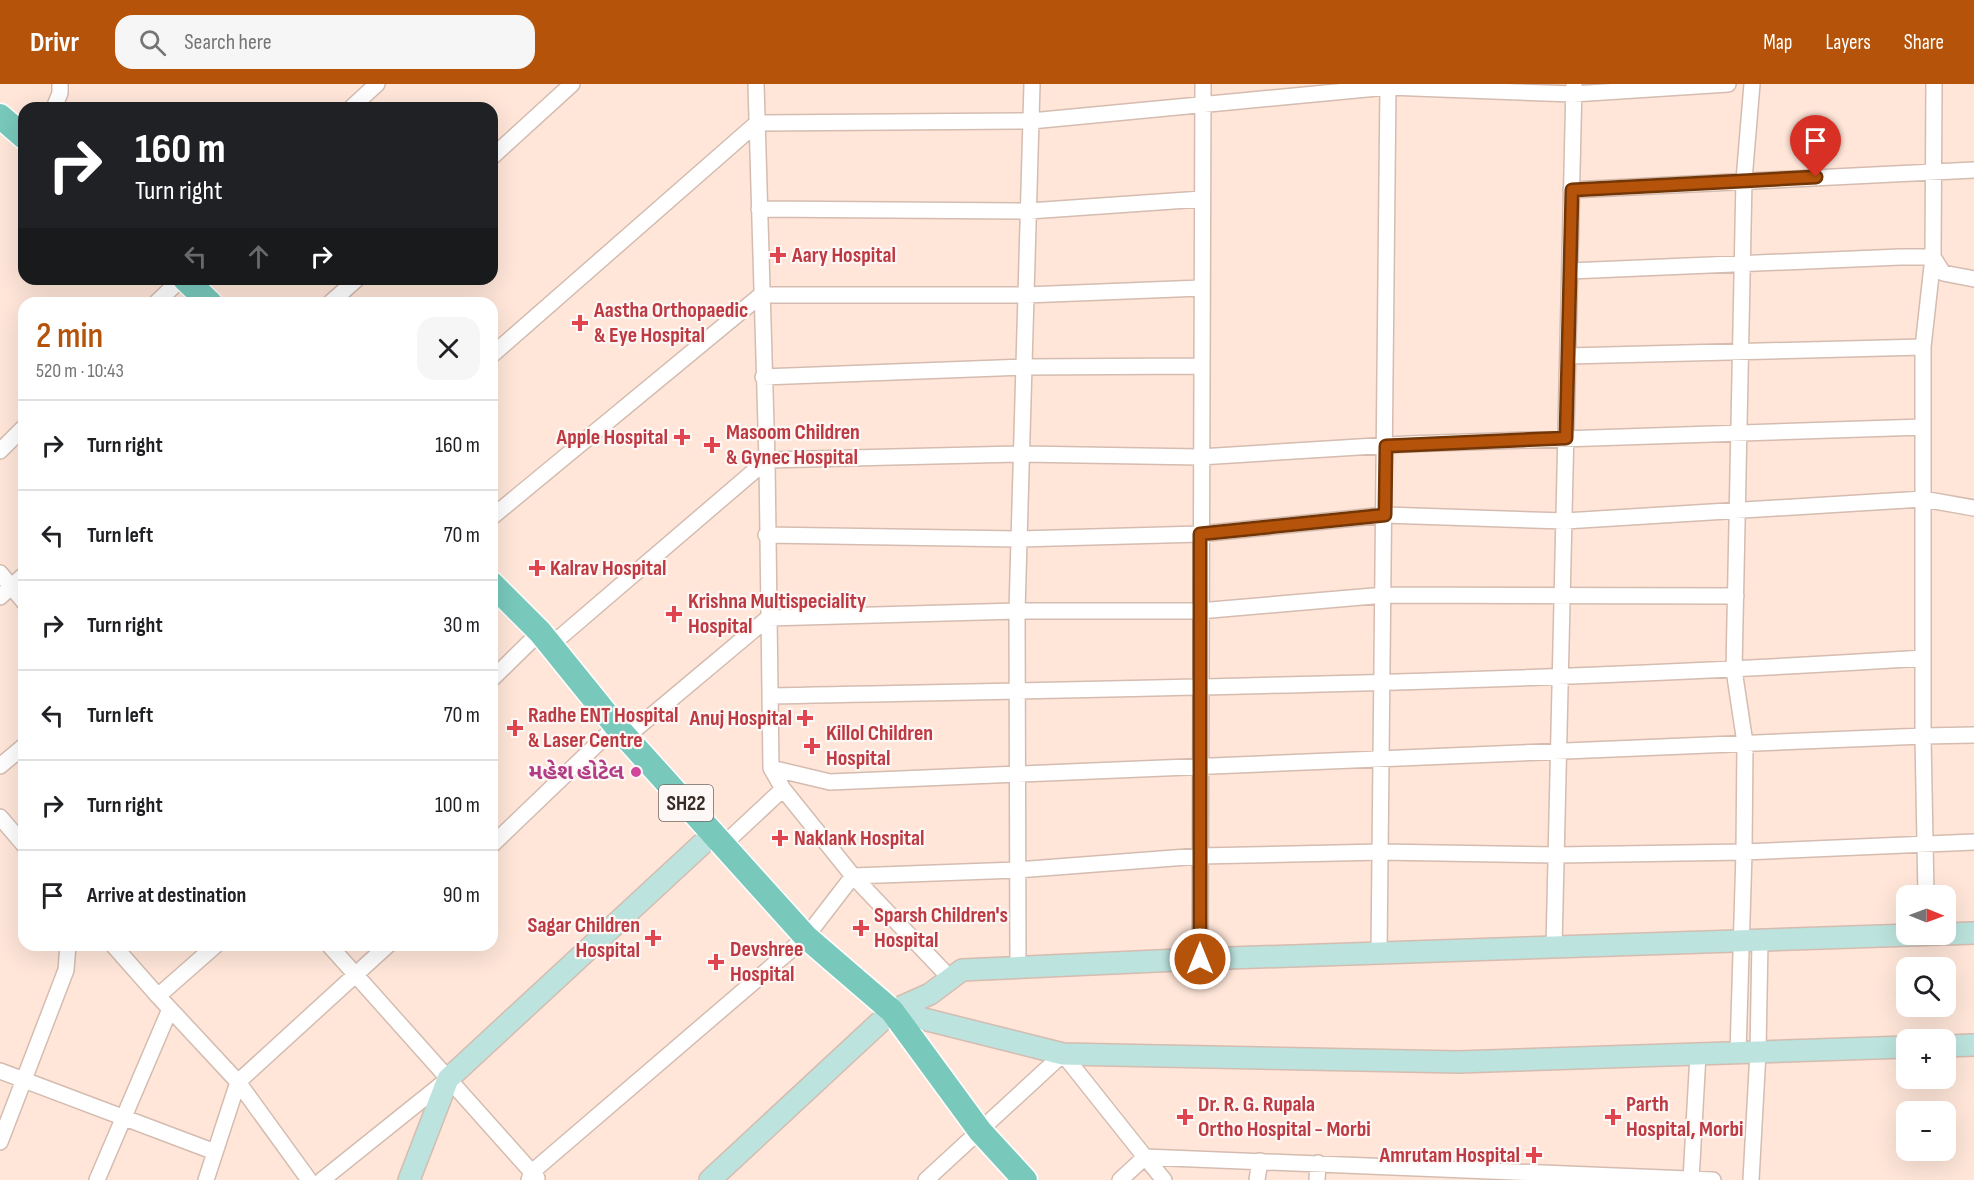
<!DOCTYPE html>
<meta charset="utf-8">
<style>
body{margin:0;font-family:"Sofia Sans Condensed","Noto Sans Gujarati",sans-serif;background:#f6f6f6;color:#202124;height:100vh;display:flex;flex-direction:column;font-size:22px;white-space:nowrap}
*{box-sizing:border-box;margin:0}
p{font-size:20px;color:#757577}
.icon{flex:none;width:33px;height:33px;fill:none;stroke:currentColor;stroke-width:2;stroke-linecap:round;stroke-linejoin:round}
.map{position:relative;flex:1;overflow:hidden}
.details{position:absolute;left:18px;top:213px;width:480px;height:654px;display:flex;flex-direction:column;background:#fff;border-radius:18px;box-shadow:0 6px 24px #0002}
.details>*{flex:none}
.top-card{position:absolute;left:18px;top:18px;width:480px;height:183px;border-radius:18px;box-shadow:0 6px 24px #0002;background:#202124;color:#fff;overflow:hidden}
.needle{width:39px;rotate:91deg}
.controls{position:absolute;left:1896px;top:801px;display:grid;gap:12px}
.controls a{display:grid;place-items:center;width:60px;height:60px;border-radius:12px;background:#fff;box-shadow:0 6px 24px #0002;font-size:30px}
.pin{position:absolute;display:grid;place-items:center;width:51px;height:51px;color:#fff;margin:-62px -26px;border-radius:50% 50% 50% 0;rotate:-45deg;box-shadow:0 0 6px #0007}
.pin .icon{rotate:45deg}
.me{position:absolute;width:66px;margin:-33px;rotate:0deg;stroke-linejoin:round;filter:drop-shadow(0 0 4px #0008)}
.turn{display:flex;align-items:center;gap:21px;height:126px;padding:0 18px;font-size:27px}
.turn .icon{width:78px;height:78px;stroke-width:2.5}
.turn b{display:block;font-size:42px;line-height:51px}
.lanes{display:flex;align-items:center;height:57px;padding:0 18px;background:#0003;justify-content:center;gap:30px;direction:ltr}
.lanes .off{opacity:.35}
.round{display:grid;place-items:center;flex:none;width:63px;height:63px;border-radius:18px;background:#f6f6f6}
.headline{display:flex;align-items:center;justify-content:space-between;height:102px;padding:0 18px}
h1{font-size:36px;font-weight:600;line-height:45px;color:#b45309}
ul{padding:0;list-style:none}
li{display:flex;align-items:center;gap:18px;height:90px;padding:0 18px;border-top:2px solid #e0e0e0}
li div{flex:1}
li b{display:block;font-size:22px}
li em{font-style:normal}
header{display:flex;align-items:center;gap:36px;box-sizing:border-box;height:84px;padding:0 30px;background:#b45309;color:#fff}
header strong{font-size:28px}
nav{display:flex;gap:33px;margin-inline-start:auto;font-size:21px}
.search{width:420px;height:54px;background:#f6f6f6;display:flex;align-items:center;gap:15px;box-sizing:border-box;padding:0 21px;border-radius:18px;color:#757577;font-size:22px}
.map>svg:first-child{display:block}
.lines{fill:none;stroke-linecap:round;stroke-linejoin:round}
.street-casing{stroke:#d4bcb0;stroke-width:18}
.secondary-casing{stroke:#d4bcb0;stroke-width:24}
.primary-casing{stroke:#fff;stroke-width:27}
.street{stroke:#fff;stroke-width:15}
.secondary{stroke:#bce3dd;stroke-width:21}
.primary{stroke:#78c8bc;stroke-width:24}
.route-casing{stroke:#753606;stroke-width:15}
.route{stroke:#b45309;stroke-width:10}
.health-dot{fill:#e0444e;stroke:#fdf7f5;stroke-width:2}
.hotel-dot{fill:#d1479c;stroke:#fdf7f5;stroke-width:2}
.labels{text-anchor:middle;dominant-baseline:central;stroke-width:4.5;stroke-linejoin:round;paint-order:stroke}
.shield{fill:#fdf7f5;stroke:#716865;stroke-width:1.5}
.shield-label{font-size:21px;font-weight:bold;fill:#352b27}
.health-label{font-size:22px;font-weight:bold;fill:#be3a42;stroke:#fdf7f5;text-anchor:start}
.hotel-label{font-size:22px;font-weight:bold;fill:#b23c85;stroke:#fdf7f5;text-anchor:end}
</style>
<header>
<strong>Drivr</strong>
<div class="search"><svg class="icon" aria-label="search" viewBox="0 0 24 24"><circle cx="10" cy="10" r="6"/><path d="M15 15l6 6"/></svg>Search here</div>
<nav><a>Map</a><a>Layers</a><a>Share</a></nav>
</header>
<div class="map">
<svg width="1974" height="1096" viewBox="0 0 1974 1096">
<rect width="100%" height="100%" fill="#ffe6d9"/>
<g class="lines">
<g class="street-casing">
<path id="street" d="M 756,0 L 767,376 L 771,684 L 783,705 L 853,792 L 950,894
M 54,24 L 60,9 L 60,0
M 351,24 L 377,0
M 492,73 L 572,0
M 1571,106 L 1974,86
M 759,125 L 1029,127 L 1202,115
M 1570,187 L 1900,173 L 1933,173 L 1943,189 L 1974,195
M 156,219 L 181,195
M 330,219 L 357,195
M 492,271 L 757,39 L 1031,37 L 1388,3 L 1573,10 L 1728,0
M 1568,272 L 1923,263
M 763,293 L 1024,283 L 1201,282
M 0,367 L 24,343
M 492,433 L 761,211 L 1026,211 L 1201,204
M 766,451 L 1019,455 L 1200,450 L 1385,431 L 1565,437 L 1923,415 L 1974,424
M 0,489 L 24,518
M 0,513 L 24,491
M 551,561 L 767,376 L 1022,370 L 1200,373 L 1407,360 L 1923,343
M 492,595 L 540,548
M 770,612 C 1155,604 1539,599 1923,574
M 626,653 L 768,534 L 1017,527 L 1199,527 L 1385,511 L 1736,512
M 0,682 L 24,662
M 771,684 L 830,698 L 1923,652 L 1923,263 L 1933,173 L 1934,0
M 0,733 L 24,761
M 492,761 L 616,642
M 723,761 L 783,705
M 1926,812 L 1923,652 L 1974,651
M 113,861 L 158,912
M 216,861 L 158,912 L 238,998 L 309,1096
M 329,861 L 537,1094
M 1554,863 L 1574,0
M 1379,869 L 1388,0
M 1200,875 L 1203,0
M 1018,885 L 1017,527 L 1032,0
M 1738,969 L 1744,768 L 1745,659 L 1734,586 L 1744,96 L 1752,0
M 0,987 L 215,1068
M 0,1058 L 66,886 L 68,861
M 97,1096 L 170,925
M 206,1096 L 238,998 L 388,861
M 322,1096 L 448,995
M 529,1096 L 532,1088 L 806,853 L 853,792 L 1017,786 L 1200,772 L 1381,768 L 1557,771 L 1744,768 L 1974,758
M 926,1096 L 1063,970 L 1145,1073 L 1713,1096
M 1120,1096 L 1145,1073 L 1164,1096
M 1257,1096 L 1260,1077
M 1317,1096 L 1318,1079
M 1691,1096 L 1698,970
M 1751,1096 L 1758,968 L 1760,857"/>
</g>
<g class="secondary-casing">
<path id="secondary" d="M 1946,850 L 1974,849
M 892,927 L 1063,970 L 1458,978 L 1906,963
M 1946,962 L 1974,961
M 409,1096 L 448,995 L 714,749
M 710,1096 L 892,927 L 930,910 L 962,886 L 1200,875 L 1940,850"/>
</g>
<g class="primary-casing">
<path id="primary" d="M 0,32 L 24,53
M 185,195 L 210,219
M 492,500 L 540,548 L 616,642 L 806,853 L 892,927 L 980,1047 L 1025,1096"/>
</g>
<use href="#street" class="street"/>
<use href="#secondary" class="secondary"/>
<use href="#primary" class="primary"/>
</g>
<g class="lines">
<g class="route-casing">
<path id="route" d="M 1200,875 L 1200,450 L 1385,431 L 1386,362 L 1566,354 L 1572,106 L 1816,93"/>
</g>
<use href="#route" class="route"/>
</g>
<g class="health-dot">
<path d="M775 162h6v6h6v6h-6v6h-6v-6h-6v-6h6z"/>
<path d="M577 230h6v6h6v6h-6v6h-6v-6h-6v-6h6z"/>
<path d="M679 344h6v6h6v6h-6v6h-6v-6h-6v-6h6z"/>
<path d="M709 352h6v6h6v6h-6v6h-6v-6h-6v-6h6z"/>
<path d="M534 475h6v6h6v6h-6v6h-6v-6h-6v-6h6z"/>
<path d="M671 521h6v6h6v6h-6v6h-6v-6h-6v-6h6z"/>
<path d="M802 625h6v6h6v6h-6v6h-6v-6h-6v-6h6z"/>
<path d="M512 635h6v6h6v6h-6v6h-6v-6h-6v-6h6z"/>
<path d="M809 653h6v6h6v6h-6v6h-6v-6h-6v-6h6z"/>
<path d="M777 745h6v6h6v6h-6v6h-6v-6h-6v-6h6z"/>
<path d="M858 835h6v6h6v6h-6v6h-6v-6h-6v-6h6z"/>
<path d="M650 845h6v6h6v6h-6v6h-6v-6h-6v-6h6z"/>
<path d="M713 869h6v6h6v6h-6v6h-6v-6h-6v-6h6z"/>
<path d="M1182 1024h6v6h6v6h-6v6h-6v-6h-6v-6h6z"/>
<path d="M1610 1024h6v6h6v6h-6v6h-6v-6h-6v-6h6z"/>
<path d="M1531 1062h6v6h6v6h-6v6h-6v-6h-6v-6h6z"/>
</g>
<circle class="hotel-dot" cx="636" cy="688" r="6"/>
<g class="labels">
<rect class="shield" x="659" y="701" width="54" height="36" rx="4.5"/>
<g class="shield-label">
<text x="686" y="719">SH22</text>
</g>
<g class="health-label">
<text x="792" y="171">Aary Hospital</text>
<text x="594" y="226">Aastha Orthopaedic<tspan x="594" dy="25">&amp; Eye Hospital</tspan></text>
<text x="726" y="348">Masoom Children<tspan x="726" dy="25">&amp; Gynec Hospital</tspan></text>
<text x="668" y="353" text-anchor="end">Apple Hospital</text>
<text x="550" y="484">Kalrav Hospital</text>
<text x="688" y="517">Krishna Multispeciality<tspan x="688" dy="25">Hospital</tspan></text>
<text x="528" y="631">Radhe ENT Hospital<tspan x="528" dy="25">&amp; Laser Centre</tspan></text>
<text x="792" y="634" text-anchor="end">Anuj Hospital</text>
<text x="826" y="649">Killol Children<tspan x="826" dy="25">Hospital</tspan></text>
<text x="794" y="754">Naklank Hospital</text>
<text x="874" y="831">Sparsh Children's<tspan x="874" dy="25">Hospital</tspan></text>
<text x="640" y="841" text-anchor="end">Sagar Children<tspan x="640" dy="25">Hospital</tspan></text>
<text x="730" y="865">Devshree<tspan x="730" dy="25">Hospital</tspan></text>
<text x="1198" y="1020">Dr. R. G. Rupala<tspan x="1198" dy="25">Ortho Hospital - Morbi</tspan></text>
<text x="1626" y="1020">Parth<tspan x="1626" dy="25">Hospital, Morbi</tspan></text>
<text x="1520" y="1071" text-anchor="end">Amrutam Hospital</text>
</g>
<g class="hotel-label">
<text x="624" y="688">મહેશ હોટેલ</text>
</g>
</g>
</svg>
<div class="controls">
<a><svg class="needle" viewBox="-14 -14 28 28"><path d="M0-13l5 13h-10z" fill="#e53935"/><path d="M0 13l5-13h-10z" fill="#757577"/></svg></a>
<a><svg class="icon" aria-label="search" viewBox="0 0 24 24"><circle cx="10" cy="10" r="6"/><path d="M15 15l6 6"/></svg></a>
<a>+</a>
<a>−</a>
</div>
<div class="pin" style="left:1816px;top:93px;background:#d93025"><svg class="icon" aria-label="arrive" viewBox="0 0 24 24"><path d="M6 21V4h12l-3 4 3 4H6"/></svg></div>
<svg class="me" style="left:1200px;top:875px" viewBox="-20 -20 40 40"><circle r="17" fill="#b45309" stroke="#fff" stroke-width="3"/><path d="M0-11L8 9 0 5-8 9z" fill="#fff"/></svg>
<div class="top-card">
<div class="turn"><svg class="icon" aria-label="right" viewBox="0 0 24 24"><path d="M7 20v-9h11M14 6l5 5-5 5"/></svg><div><b>160 m</b>Turn right</div></div>
<div class="lanes"><svg class="icon off" aria-label="left" viewBox="0 0 24 24"><path d="M17 20v-9H6M10 6l-5 5 5 5"/></svg><svg class="icon off" aria-label="ahead" viewBox="0 0 24 24"><path d="M12 20V5M6 11l6-6 6 6"/></svg><svg class="icon" aria-label="right" viewBox="0 0 24 24"><path d="M7 20v-9h11M14 6l5 5-5 5"/></svg></div>
</div>
<section class="details">
<div class="headline"><div><h1>2 min</h1><p>520 m · 10:43</p></div><a class="round"><svg class="icon" aria-label="close" viewBox="0 0 24 24"><path d="M6 6l12 12M18 6L6 18"/></svg></a></div>
<ul>
<li><svg class="icon" aria-label="right" viewBox="0 0 24 24"><path d="M7 20v-9h11M14 6l5 5-5 5"/></svg><div><b>Turn right</b></div><em>160 m</em></li>
<li><svg class="icon" aria-label="left" viewBox="0 0 24 24"><path d="M17 20v-9H6M10 6l-5 5 5 5"/></svg><div><b>Turn left</b></div><em>70 m</em></li>
<li><svg class="icon" aria-label="right" viewBox="0 0 24 24"><path d="M7 20v-9h11M14 6l5 5-5 5"/></svg><div><b>Turn right</b></div><em>30 m</em></li>
<li><svg class="icon" aria-label="left" viewBox="0 0 24 24"><path d="M17 20v-9H6M10 6l-5 5 5 5"/></svg><div><b>Turn left</b></div><em>70 m</em></li>
<li><svg class="icon" aria-label="right" viewBox="0 0 24 24"><path d="M7 20v-9h11M14 6l5 5-5 5"/></svg><div><b>Turn right</b></div><em>100 m</em></li>
<li><svg class="icon" aria-label="arrive" viewBox="0 0 24 24"><path d="M6 21V4h12l-3 4 3 4H6"/></svg><div><b>Arrive at destination</b></div><em>90 m</em></li>
</ul>
</section>
</div>
